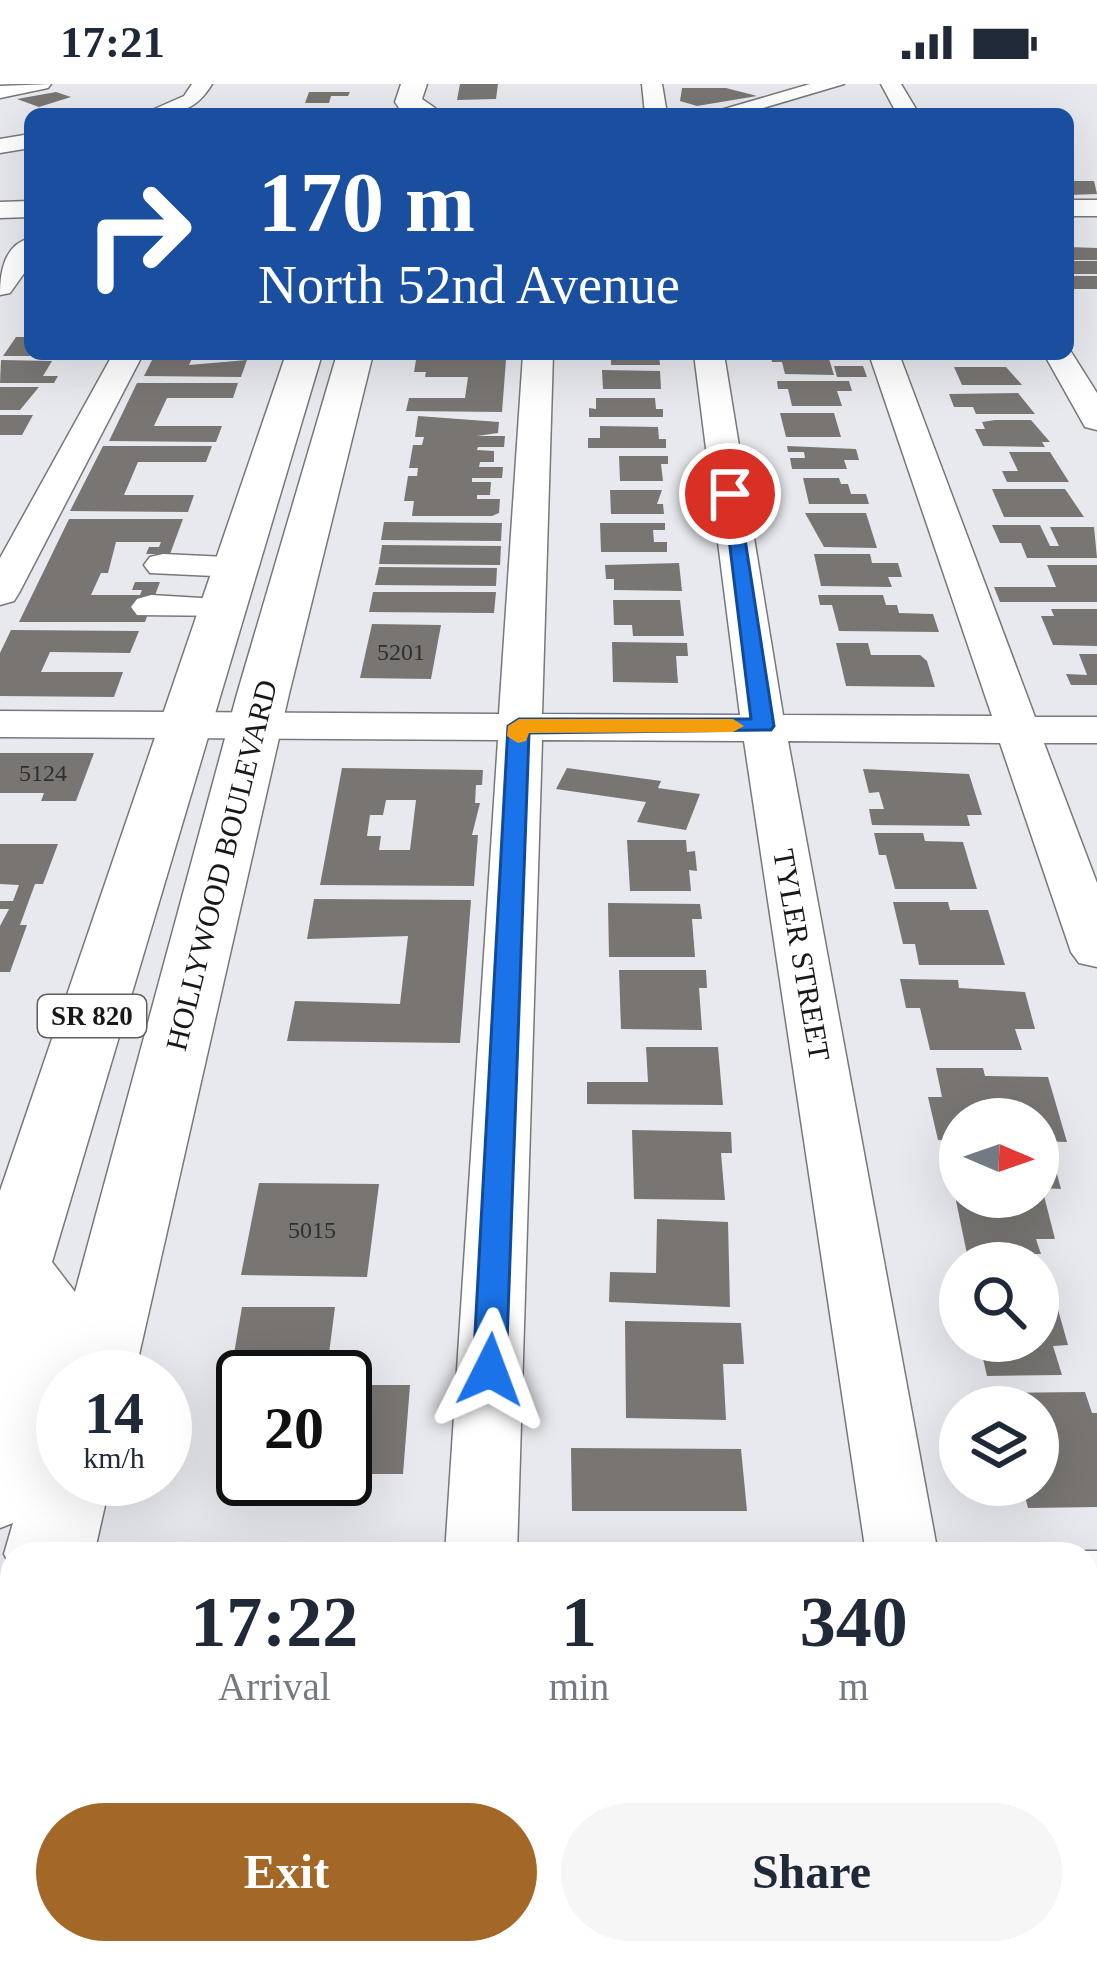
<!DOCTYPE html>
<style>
body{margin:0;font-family:Georgia,serif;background:#f6f6f7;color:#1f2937;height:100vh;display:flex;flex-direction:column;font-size:45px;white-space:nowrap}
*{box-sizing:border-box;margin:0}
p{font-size:39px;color:#747a83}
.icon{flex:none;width:66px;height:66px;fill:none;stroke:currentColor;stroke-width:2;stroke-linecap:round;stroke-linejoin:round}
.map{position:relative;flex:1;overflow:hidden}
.panel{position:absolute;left:0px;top:1458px;width:1098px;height:423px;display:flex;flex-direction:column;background:#fff;border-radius:36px 36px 0 0;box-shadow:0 12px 48px #0002}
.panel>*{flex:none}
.top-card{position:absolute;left:24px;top:24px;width:1050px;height:252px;border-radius:18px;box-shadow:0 12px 48px #0002;background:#1a4fa0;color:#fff;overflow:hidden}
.needle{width:78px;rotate:92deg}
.fabs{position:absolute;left:939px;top:1014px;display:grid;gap:24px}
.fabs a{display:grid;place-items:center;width:120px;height:120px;border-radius:50%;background:#fff;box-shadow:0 12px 48px #0002;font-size:60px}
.speed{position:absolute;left:36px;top:1266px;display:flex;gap:24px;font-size:60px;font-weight:700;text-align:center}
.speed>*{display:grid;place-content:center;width:156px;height:156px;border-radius:50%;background:#fff;box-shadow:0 12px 48px #0002;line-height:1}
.speed small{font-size:30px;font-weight:400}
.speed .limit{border:6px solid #111;border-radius:18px;background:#fff;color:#111}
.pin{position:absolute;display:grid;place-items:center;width:102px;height:102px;color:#fff;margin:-51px;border:6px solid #fff;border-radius:50%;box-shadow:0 3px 12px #0007}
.me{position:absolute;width:132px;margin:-66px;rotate:3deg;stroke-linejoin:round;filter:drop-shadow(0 0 9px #0008)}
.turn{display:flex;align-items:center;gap:42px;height:252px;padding:0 36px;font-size:54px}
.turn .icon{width:156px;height:156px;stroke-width:2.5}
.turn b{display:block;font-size:84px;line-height:102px}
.eta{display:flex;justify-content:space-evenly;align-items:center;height:204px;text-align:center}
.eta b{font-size:72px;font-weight:700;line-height:84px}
.primary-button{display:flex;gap:24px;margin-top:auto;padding:24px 36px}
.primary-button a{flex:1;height:138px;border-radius:72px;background:#a36828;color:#fff;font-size:48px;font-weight:700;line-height:138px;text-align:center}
.primary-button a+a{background:#f6f6f7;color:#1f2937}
.status{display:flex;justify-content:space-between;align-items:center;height:84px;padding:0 60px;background:#fff;direction:ltr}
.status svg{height:33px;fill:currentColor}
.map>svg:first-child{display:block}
.building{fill:#787572;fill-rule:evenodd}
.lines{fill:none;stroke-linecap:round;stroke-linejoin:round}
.minor-casing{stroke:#76787c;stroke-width:3}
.highway-casing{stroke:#76787c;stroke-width:3}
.minor{fill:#fff;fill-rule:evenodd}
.highway{fill:#fff;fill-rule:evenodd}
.route{fill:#1a73e8;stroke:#114b97;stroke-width:3}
.slow{fill:#f59e0b}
.labels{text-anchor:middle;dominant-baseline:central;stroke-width:12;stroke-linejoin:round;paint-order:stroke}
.number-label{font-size:24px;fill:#2f2f2f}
.shield{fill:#fff;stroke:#5d5d5e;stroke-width:3}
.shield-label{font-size:27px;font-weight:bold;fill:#171819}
.street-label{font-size:30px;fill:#171819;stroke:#fff}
</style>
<div class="status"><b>17:21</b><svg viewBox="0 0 49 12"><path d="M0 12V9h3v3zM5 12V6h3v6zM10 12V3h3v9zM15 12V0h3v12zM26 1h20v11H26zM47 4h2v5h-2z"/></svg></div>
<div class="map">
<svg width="1097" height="1879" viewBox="0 0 1097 1879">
<rect width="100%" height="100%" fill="#e7e9ee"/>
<path class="building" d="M 460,0 L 498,0 L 496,15 L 457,16 Z
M 682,4 L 726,4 L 757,12 L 697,22 L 680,17 Z
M 56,8 L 71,13 L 39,23 L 17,15 Z
M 309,8 L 350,8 L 348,12 L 331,12 L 329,19 L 305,19 Z
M 1070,97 L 1094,97 L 1097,110 L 1068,111 Z
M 1068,163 L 1097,164 L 1097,176 L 1068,176 Z
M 1068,177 L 1097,177 L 1097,190 L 1068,190 Z
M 1069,192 L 1097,192 L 1097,205 L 1074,205 Z
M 16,253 L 30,253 L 30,272 L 3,272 Z
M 155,270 L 194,270 L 189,281 L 247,276 L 241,293 L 144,292 Z
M 611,270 L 659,270 L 660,281 L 611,281 Z
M 938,270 L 1000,270 L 1004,276 L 941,276 Z
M 771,273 L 829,275 L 834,291 L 785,290 L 782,278 L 772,278 Z
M 1,276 L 52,277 L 43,292 L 58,292 L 54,299 L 0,299 Z
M 416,276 L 506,276 L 502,328 L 406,327 L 409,314 L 465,314 L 468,293 L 425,293 L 426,288 L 414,288 Z
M 834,282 L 863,282 L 867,293 L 837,293 Z
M 954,283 L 1006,283 L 1022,301 L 962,301 Z
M 602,286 L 660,287 L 661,305 L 603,305 Z
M 777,297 L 849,297 L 852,307 L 837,307 L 842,322 L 792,322 L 788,305 L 778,305 Z
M 137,299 L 238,299 L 233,314 L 167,314 L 154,342 L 222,342 L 216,358 L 109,357 Z
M 0,303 L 39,303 L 20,326 L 0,326 Z
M 1018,309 L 1035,330 L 976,330 L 973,323 L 954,323 L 949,310 Z
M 596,314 L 655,314 L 656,325 L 663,325 L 663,333 L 589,333 L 589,324 L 596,325 Z
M 780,329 L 834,329 L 841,353 L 786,353 Z
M 0,331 L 33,331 L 22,351 L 0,351 Z
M 418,332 L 499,338 L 498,349 L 477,352 L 505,352 L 504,363 L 478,363 L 477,366 L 494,367 L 494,378 L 480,378 L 479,383 L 503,383 L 502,394 L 472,394 L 472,398 L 491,398 L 490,411 L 477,411 L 477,415 L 500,415 L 499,429 L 492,432 L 412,432 L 414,417 L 404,417 L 408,392 L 417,392 L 418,384 L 409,384 L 413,361 L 422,361 L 424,353 L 415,353 Z
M 995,336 L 1031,336 L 1050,358 L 1042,358 L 1045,363 L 983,362 L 975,345 L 985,345 L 982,338 Z
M 600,342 L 658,343 L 659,355 L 666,355 L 666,364 L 588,364 L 588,354 L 600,354 Z
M 103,362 L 212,362 L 206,378 L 138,378 L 124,411 L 194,411 L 188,428 L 70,427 Z
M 787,362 L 856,365 L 859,376 L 844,376 L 847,385 L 792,385 L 790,374 L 805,374 L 804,368 L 788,368 Z
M 1009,368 L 1050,368 L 1069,398 L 1007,398 L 1002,387 L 1018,387 Z
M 619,372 L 668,372 L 668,380 L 661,380 L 663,397 L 620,397 Z
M 803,394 L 839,394 L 841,400 L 848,400 L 851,410 L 866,410 L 869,420 L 809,420 Z
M 992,405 L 1065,405 L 1084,433 L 1004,433 Z
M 610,406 L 662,406 L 657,420 L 663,420 L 664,430 L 611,430 Z
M 805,429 L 866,429 L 877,464 L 824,463 Z
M 69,435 L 183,435 L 170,470 L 146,470 L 149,463 L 159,463 L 161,458 L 116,458 L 108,489 L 101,489 L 91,511 L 140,511 L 142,506 L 132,506 L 135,498 L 160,498 L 145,538 L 19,538 Z
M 384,438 L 502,439 L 501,457 L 381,456 Z
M 600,439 L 665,439 L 665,446 L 653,446 L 654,458 L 667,458 L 667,468 L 601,468 Z
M 992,441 L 1040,441 L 1050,462 L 1059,462 L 1050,443 L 1094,443 L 1097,474 L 1027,474 L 1021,459 L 1000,459 Z
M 382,461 L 501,462 L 500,481 L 379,480 Z
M 814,470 L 870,470 L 872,479 L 898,479 L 902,493 L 888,493 L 892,503 L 821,502 Z
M 679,479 L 682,507 L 614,506 L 614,495 L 606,495 L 605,481 Z
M 1047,481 L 1097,481 L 1097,518 L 1000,518 L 994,503 L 1056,503 Z
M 379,483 L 497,484 L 496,502 L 375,501 Z
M 373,508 L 496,508 L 494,529 L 369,528 Z
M 818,511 L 883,511 L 886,521 L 897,521 L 899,529 L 933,530 L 939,548 L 839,547 L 832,521 L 820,521 Z
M 613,516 L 680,516 L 684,552 L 633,552 L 632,541 L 614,541 Z
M 1051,525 L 1097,525 L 1097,562 L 1053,561 L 1041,532 L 1054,532 Z
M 372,540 L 441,541 L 431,595 L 360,594 Z
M 11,546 L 139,547 L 130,569 L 50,568 L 41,588 L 123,588 L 114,613 L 0,612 L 0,569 Z
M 612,558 L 687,559 L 688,572 L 676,572 L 678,599 L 613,598 Z
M 836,559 L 868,559 L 871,571 L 920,571 L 927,577 L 935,603 L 846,602 Z
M 1079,570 L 1097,570 L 1097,601 L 1071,601 L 1066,590 L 1087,591 Z
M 0,669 L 94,669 L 76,717 L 41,717 L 44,709 L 0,709 Z
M 342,684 L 483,686 L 482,701 L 476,701 L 475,719 L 480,719 L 472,751 L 478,751 L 474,802 L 320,801 ZM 386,716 L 416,716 L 410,766 L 379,766 L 381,752 L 367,752 L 370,731 L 383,731 Z
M 567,684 L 661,697 L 658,704 L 700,710 L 686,746 L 637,738 L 646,718 L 556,705 Z
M 863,685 L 969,690 L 982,731 L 967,731 L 970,742 L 872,741 L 869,725 L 884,725 L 879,708 L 869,709 Z
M 874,749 L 923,749 L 925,757 L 963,758 L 977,805 L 895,805 L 886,771 L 879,771 Z
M 627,756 L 686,756 L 687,768 L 695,767 L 697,787 L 689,786 L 691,807 L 630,807 Z
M 0,760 L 58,760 L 43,800 L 35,800 L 20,841 L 27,841 L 10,888 L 0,888 L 0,842 L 9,825 L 0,825 L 0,817 L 13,817 L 19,801 L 0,800 Z
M 314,815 L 471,816 L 460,959 L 287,957 L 295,917 L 400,920 L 408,852 L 307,855 Z
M 893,818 L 948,818 L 950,826 L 988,826 L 1005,881 L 919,881 L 915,860 L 903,860 Z
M 608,819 L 700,820 L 702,835 L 692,835 L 695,873 L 609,873 Z
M 619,886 L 706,886 L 707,904 L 699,904 L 702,946 L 621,945 Z
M 900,895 L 958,896 L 959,904 L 1025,908 L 1035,945 L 1015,945 L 1022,966 L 930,966 L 920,924 L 906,924 Z
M 646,963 L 718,963 L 723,1021 L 587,1020 L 587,998 L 648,998 Z
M 936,984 L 983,984 L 985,992 L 1048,993 L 1067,1058 L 1038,1057 L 1038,1035 L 960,1035 L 960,1057 L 938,1056 L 928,1013 L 942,1013 Z
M 632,1046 L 731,1048 L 732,1069 L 721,1069 L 725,1116 L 634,1115 Z
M 948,1078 L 960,1078 L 960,1113 L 1038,1113 L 1038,1079 L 1054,1079 L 1061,1105 L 1042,1104 L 1055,1155 L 1036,1155 L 1041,1170 L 967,1170 Z
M 259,1099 L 379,1100 L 367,1193 L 241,1191 Z
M 657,1135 L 728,1138 L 730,1223 L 609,1218 L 610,1188 L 656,1189 Z
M 1038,1198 L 1044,1215 L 1055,1215 L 1068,1261 L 1053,1262 L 1062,1291 L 987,1292 L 979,1257 L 1038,1257 Z
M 242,1223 L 335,1223 L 326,1293 L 243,1293 L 243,1376 L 216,1375 Z
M 625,1237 L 741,1239 L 744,1280 L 723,1280 L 726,1336 L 626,1334 Z
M 345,1301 L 410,1301 L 403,1390 L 345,1390 Z
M 1085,1308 L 1092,1329 L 1097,1329 L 1097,1423 L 1028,1424 L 1022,1401 L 1038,1401 L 1038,1323 L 1002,1323 L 998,1309 Z
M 571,1364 L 741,1365 L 747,1427 L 572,1427 Z
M 1086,1680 L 1097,1680 L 1097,1754 L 1087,1754 L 1086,1748 Z
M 653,1872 L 808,1874 L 808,1879 L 653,1879 Z"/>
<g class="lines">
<g class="minor-casing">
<path id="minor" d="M 51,0 L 48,4 L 0,14 L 0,2 Z
M 192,0 L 212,0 C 195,29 175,30 143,30 L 184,12 Z
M 642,0 L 662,0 L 667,30 L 645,30 Z
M 810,0 L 844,0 L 743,30 L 707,30 Z
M 881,0 L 901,0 L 919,30 L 897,30 Z
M 30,50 L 30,64 L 0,69 L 0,55 Z
M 1068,116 L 1097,116 L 1097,132 L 1068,132 Z
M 30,117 L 30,133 L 0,134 L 0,118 Z
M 30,154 L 30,181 L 10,209 L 0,211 C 0,188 4,161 30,154 Z
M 1068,263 L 1097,309 L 1097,346 L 1085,343 L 1044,270 L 1068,270 Z
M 113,270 L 143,270 L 19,509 L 14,517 L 0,521 L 0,474 Z
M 523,270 L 553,270 L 542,630 L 740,631 L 694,270 L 724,270 L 783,631 L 992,632 L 869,270 L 899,270 L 1035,633 L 1097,633 L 1097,659 L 1044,659 L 1097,799 L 1097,883 L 1079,879 L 1071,868 L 1000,659 L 788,657 L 938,1470 L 866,1470 L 744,657 L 542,656 L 517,1470 L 445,1470 L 498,656 L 0,653 L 0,627 L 499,630 Z
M 163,470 L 248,474 L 254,482 L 248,490 L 235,493 L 150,489 L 144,481 L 150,473 Z
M 151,511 L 235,516 L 241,524 L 235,532 L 137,531 L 131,523 L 137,515 Z
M 1086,1467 L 1097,1467 L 1097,1531 L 1086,1531 L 1086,1470 L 1078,1470 Z
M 419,1869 L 507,1869 L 506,1879 L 418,1879 Z
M 923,1869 L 1011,1869 L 1012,1879 L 924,1879 Z"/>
</g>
<g class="highway-casing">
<path id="highway" d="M 401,0 L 427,0 L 422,15 L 435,24 L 431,30 L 399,24 L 395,18 Z
M 286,270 L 322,270 L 52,1178 L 75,1208 L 237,610 L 337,270 L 373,270 L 289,610 L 134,1293 L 63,1293 L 63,1328 L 54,1365 L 63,1362 L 63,1395 L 111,1395 L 94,1470 L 12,1470 L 12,1485 L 4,1470 L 13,1439 L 0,1444 L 0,1107 Z
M 12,1577 L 12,1710 L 0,1714 L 0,1582 Z"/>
</g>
<use href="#minor" class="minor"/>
<use href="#highway" class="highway"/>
</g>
<path class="route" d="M 723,406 L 738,410 L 774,642 L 771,646 L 529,649 L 506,1286 L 501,1295 L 490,1299 L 478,1295 L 473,1286 L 508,642 L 519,635 L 751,635 Z"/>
<path class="slow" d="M 519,635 L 733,635 L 744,642 L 733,648 L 529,649 L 526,657 L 518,659 L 507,652 L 508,642 Z"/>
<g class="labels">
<g class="number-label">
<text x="401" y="568">5201</text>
<text x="43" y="689">5124</text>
<text x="312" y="1146">5015</text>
</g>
<rect class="shield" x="38" y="911" width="108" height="42" rx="9"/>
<g class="shield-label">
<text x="92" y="932">SR 820</text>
</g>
<g class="street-label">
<text transform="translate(221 781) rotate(-76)">HOLLYWOOD BOULEVARD</text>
<text transform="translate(802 871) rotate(80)">TYLER STREET</text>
</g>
</g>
</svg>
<div class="fabs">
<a><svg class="needle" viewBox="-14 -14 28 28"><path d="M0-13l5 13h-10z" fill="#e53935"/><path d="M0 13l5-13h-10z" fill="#747a83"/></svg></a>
<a><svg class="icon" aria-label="search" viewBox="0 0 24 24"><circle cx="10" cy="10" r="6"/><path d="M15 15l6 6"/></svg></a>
<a><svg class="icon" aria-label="layers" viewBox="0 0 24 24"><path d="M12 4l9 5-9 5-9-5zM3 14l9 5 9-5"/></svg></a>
</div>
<div class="speed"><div>14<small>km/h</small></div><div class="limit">20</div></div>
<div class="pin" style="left:730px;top:410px;background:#d93025"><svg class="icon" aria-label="arrive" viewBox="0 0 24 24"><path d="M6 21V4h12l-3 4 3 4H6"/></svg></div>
<svg class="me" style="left:490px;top:1286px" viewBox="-20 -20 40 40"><path d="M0-17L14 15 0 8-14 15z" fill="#1a73e8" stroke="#fff" stroke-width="4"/></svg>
<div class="top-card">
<div class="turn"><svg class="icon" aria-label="right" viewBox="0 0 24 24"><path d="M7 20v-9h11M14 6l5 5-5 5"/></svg><div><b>170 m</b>North 52nd Avenue</div></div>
</div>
<section class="panel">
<div class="eta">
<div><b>17:22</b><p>Arrival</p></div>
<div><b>1</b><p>min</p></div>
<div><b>340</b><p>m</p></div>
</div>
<div class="primary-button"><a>Exit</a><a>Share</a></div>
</section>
</div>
